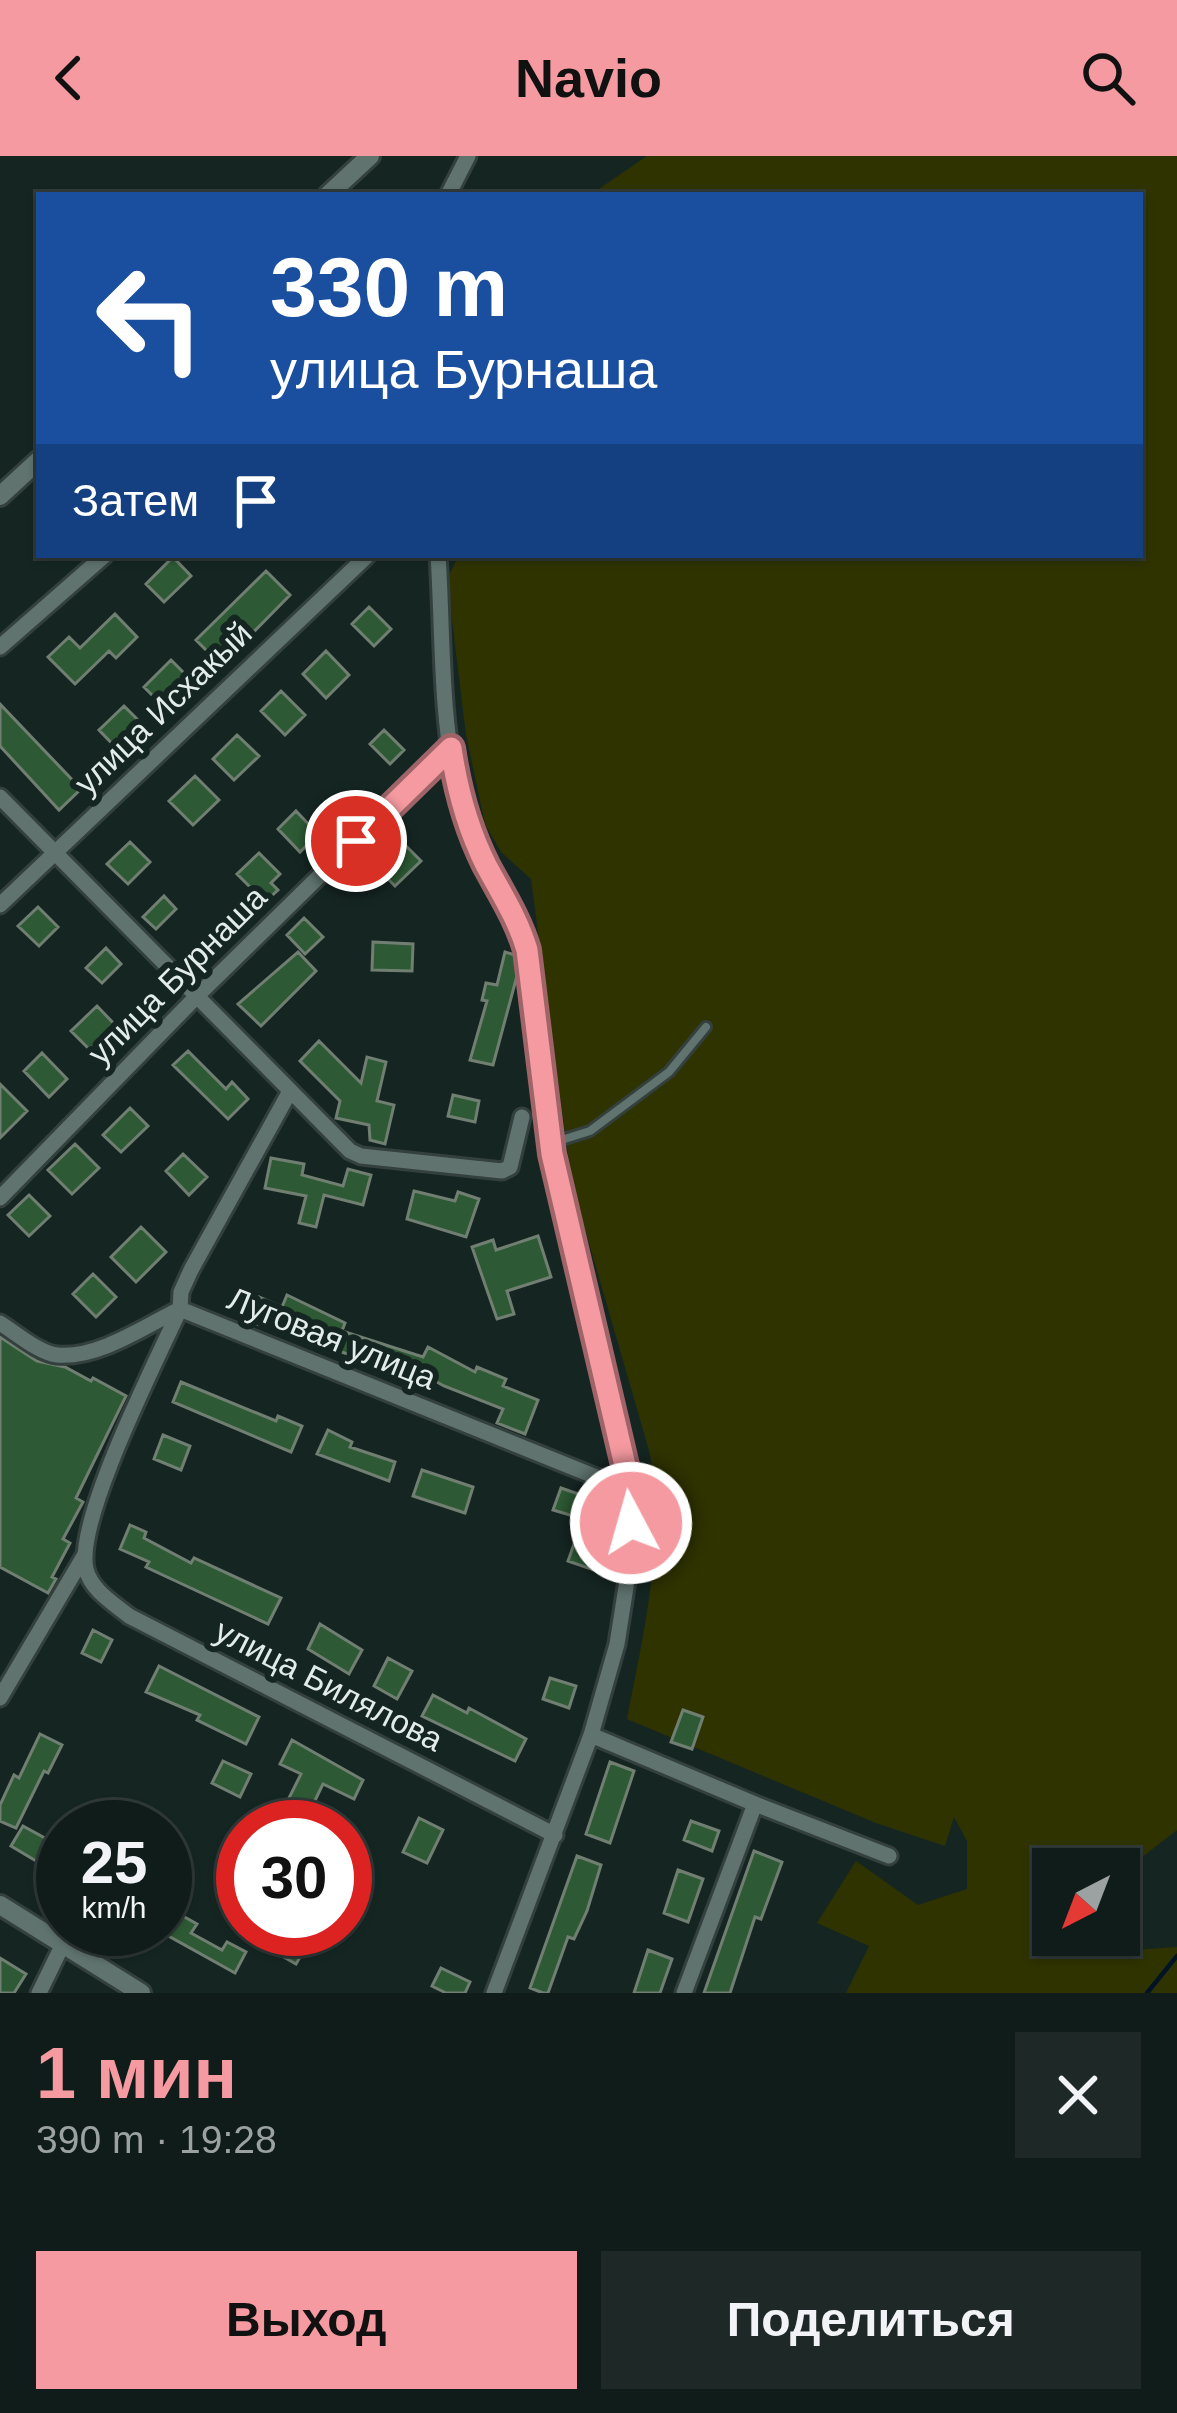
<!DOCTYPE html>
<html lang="ru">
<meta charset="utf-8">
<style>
body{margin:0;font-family:Helvetica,sans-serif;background:#1e2927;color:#f1f3f6;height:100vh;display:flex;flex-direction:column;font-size:45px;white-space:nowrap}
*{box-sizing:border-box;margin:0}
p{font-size:39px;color:#9ca1a2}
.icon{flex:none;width:66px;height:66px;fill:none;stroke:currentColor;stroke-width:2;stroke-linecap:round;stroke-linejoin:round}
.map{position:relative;height:1837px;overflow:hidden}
.sheet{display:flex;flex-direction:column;background:#101c1a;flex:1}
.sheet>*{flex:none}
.top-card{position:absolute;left:36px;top:36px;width:1107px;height:366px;border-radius:0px;box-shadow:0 3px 9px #0004,0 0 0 3px #303a39;background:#1a4fa0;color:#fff;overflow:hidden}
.needle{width:78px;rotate:222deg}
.tools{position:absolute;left:1032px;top:1692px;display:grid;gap:24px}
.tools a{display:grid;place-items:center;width:108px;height:108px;border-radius:0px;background:#101c1a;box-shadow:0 3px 9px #0004,0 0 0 3px #303a39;font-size:60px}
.speed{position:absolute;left:36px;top:1644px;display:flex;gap:24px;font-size:60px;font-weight:700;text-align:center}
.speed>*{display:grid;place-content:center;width:156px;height:156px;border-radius:50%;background:#101c1a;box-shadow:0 3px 9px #0004,0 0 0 3px #303a39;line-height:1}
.speed small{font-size:30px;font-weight:400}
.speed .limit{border:18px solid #d22;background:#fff;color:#111}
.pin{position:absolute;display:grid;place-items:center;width:102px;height:102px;color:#fff;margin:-51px;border:6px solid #fff;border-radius:50%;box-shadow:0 3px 12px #0007}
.me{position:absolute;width:132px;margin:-66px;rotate:354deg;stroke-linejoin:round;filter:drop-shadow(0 0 9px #0008)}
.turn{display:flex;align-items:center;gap:42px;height:252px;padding:0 36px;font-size:54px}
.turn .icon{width:156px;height:156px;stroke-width:2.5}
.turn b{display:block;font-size:84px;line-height:102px}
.then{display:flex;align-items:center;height:114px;padding:0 36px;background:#0003;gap:24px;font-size:45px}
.round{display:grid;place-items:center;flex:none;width:126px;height:126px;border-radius:0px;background:#1e2927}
.overview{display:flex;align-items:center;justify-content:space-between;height:204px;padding:0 36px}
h1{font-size:72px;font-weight:800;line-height:90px;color:#f49aa0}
.button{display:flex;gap:24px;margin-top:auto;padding:24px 36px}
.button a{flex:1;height:138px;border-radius:0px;background:#f49aa0;color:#111;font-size:48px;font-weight:800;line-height:138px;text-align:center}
.button a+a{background:#1e2927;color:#f1f3f6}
header{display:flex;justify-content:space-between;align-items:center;height:156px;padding:0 36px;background:#f49aa0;color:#111;font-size:54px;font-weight:800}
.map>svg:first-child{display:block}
.green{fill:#2f3300}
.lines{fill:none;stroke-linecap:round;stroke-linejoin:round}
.stream{stroke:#001426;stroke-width:4.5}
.building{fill:#2d5a34;stroke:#717e72;stroke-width:3}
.service-casing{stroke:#33403d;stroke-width:14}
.minor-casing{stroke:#33403d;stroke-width:21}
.tertiary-casing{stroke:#33403d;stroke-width:24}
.service{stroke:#60736e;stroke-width:8}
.minor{stroke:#60736e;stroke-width:15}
.tertiary{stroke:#60736e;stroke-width:18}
.route-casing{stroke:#9f6468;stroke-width:30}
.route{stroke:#f49aa0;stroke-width:21}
.labels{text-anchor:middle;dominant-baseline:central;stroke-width:12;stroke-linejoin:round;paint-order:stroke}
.street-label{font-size:33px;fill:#e2ecea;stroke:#152622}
</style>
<header><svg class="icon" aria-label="back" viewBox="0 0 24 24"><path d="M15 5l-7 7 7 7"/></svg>Navio<svg class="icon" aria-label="search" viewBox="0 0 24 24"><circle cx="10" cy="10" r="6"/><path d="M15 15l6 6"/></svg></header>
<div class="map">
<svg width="1177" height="1837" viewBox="0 0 1177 1837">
<rect width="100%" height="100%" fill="#152622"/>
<path class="green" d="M 647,0 L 1177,0 L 1177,1674 L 1119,1719 L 1119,1713 L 1053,1713 L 1053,1779 L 1084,1779 L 1134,1794 L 1177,1791 L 1177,1837 L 846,1837 L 869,1790 L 817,1767 L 856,1705 L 918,1749 L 967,1733 L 967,1685 L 954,1661 L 945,1690 L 876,1667 L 627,1563 C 645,1470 664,1394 650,1298 L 572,1028 L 531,723 L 501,696 L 485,668 L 466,579 L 447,423 L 459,399 L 1140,399 L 1140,39 L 590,39 Z"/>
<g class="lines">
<path class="stream" d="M 1147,1837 L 1177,1800"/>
</g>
<path class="building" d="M 173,401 L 191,420 L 164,446 L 146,428 Z
M 266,415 L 290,439 L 221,509 L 196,484 Z
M 369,451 L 391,473 L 374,490 L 352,468 Z
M 115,458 L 137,481 L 116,502 L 109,495 L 75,528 L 48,501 L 69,481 L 80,492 Z
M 326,495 L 349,519 L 326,542 L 303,518 Z
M 171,504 L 196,529 L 169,556 L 144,531 Z
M 281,535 L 305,559 L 285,579 L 261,555 Z
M 0,548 L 81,633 L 59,654 L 0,590 Z
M 124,550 L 148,574 L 123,599 L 99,574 Z
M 384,574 L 404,594 L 390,608 L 370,588 Z
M 237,579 L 259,600 L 234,624 L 213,603 Z
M 195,620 L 219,644 L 193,669 L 169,645 Z
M 296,655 L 318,678 L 300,696 L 278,673 Z
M 130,686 L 150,706 L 128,728 L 107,708 Z
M 402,686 L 421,705 L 395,730 L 376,711 Z
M 259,697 L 280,718 L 271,727 L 278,734 L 265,746 L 237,718 Z
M 164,740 L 176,753 L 156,773 L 143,761 Z
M 38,751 L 58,771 L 39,790 L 18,770 Z
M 304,762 L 323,781 L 305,798 L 287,779 Z
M 373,786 L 413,788 L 412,815 L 372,814 Z
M 106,792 L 121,808 L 102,827 L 86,812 Z
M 298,796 L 316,815 L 261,870 L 238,848 Z
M 505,796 L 515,799 L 518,816 L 493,909 L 470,904 L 487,845 L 482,844 L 486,827 L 497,829 Z
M 97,850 L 120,874 L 95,899 L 71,875 Z
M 319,885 L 361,927 L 367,901 L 386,906 L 377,945 L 394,949 L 385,988 L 370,984 L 369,969 L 336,962 L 340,945 L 300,905 Z
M 188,895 L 226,933 L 232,926 L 248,943 L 228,963 L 173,909 Z
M 42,897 L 67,923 L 49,941 L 24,915 Z
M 0,928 L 27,955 L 0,982 Z
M 453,939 L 479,945 L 475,966 L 448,960 Z
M 130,952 L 148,970 L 121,996 L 103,979 Z
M 75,988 L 99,1012 L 72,1038 L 48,1014 Z
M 183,998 L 207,1021 L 189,1039 L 166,1015 Z
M 271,1002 L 304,1008 L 302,1019 L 343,1030 L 348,1013 L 371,1019 L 363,1049 L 324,1039 L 316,1071 L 299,1067 L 306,1040 L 265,1032 Z
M 414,1035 L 455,1045 L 458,1036 L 479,1043 L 466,1081 L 407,1063 Z
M 29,1039 L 50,1060 L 29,1080 L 8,1059 Z
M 141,1071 L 166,1096 L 136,1126 L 111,1101 Z
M 538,1080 L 551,1121 L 507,1135 L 514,1158 L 497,1163 L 472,1091 L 493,1084 L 496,1094 Z
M 93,1118 L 116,1141 L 96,1161 L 73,1138 Z
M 287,1139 L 345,1167 L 342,1175 L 423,1201 L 428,1191 L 475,1216 L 477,1211 L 506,1223 L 503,1230 L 538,1244 L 525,1278 L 497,1267 L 503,1253 L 444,1230 L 399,1205 L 395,1217 L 266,1166 L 264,1171 L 249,1165 L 259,1141 L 282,1151 Z
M 0,1181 L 37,1205 L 65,1211 L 91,1225 L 93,1222 L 126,1240 L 76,1342 L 83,1346 L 63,1383 L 70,1387 L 52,1421 L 56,1423 L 48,1437 L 0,1411 Z
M 181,1226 L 276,1265 L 278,1260 L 302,1270 L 291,1296 L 173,1246 Z
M 328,1274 L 352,1286 L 350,1291 L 395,1306 L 389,1325 L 317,1298 Z
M 163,1279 L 190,1290 L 181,1314 L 154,1303 Z
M 422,1314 L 473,1331 L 465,1357 L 413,1340 Z
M 561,1332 L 590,1342 L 583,1363 L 553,1354 Z
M 130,1369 L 146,1376 L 144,1382 L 191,1407 L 194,1402 L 281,1442 L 268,1468 L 167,1421 L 146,1411 L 149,1406 L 120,1393 Z
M 574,1388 L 609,1399 L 603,1417 L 568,1405 Z
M 320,1468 L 362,1494 L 349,1518 L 308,1493 Z
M 93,1474 L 112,1484 L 101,1506 L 82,1497 Z
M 388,1502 L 412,1515 L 397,1543 L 374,1530 Z
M 159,1510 L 259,1561 L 246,1588 L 197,1564 L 200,1559 L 146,1536 Z
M 550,1522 L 576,1530 L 569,1552 L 543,1543 Z
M 433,1539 L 467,1557 L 469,1552 L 526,1583 L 515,1605 L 422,1560 Z
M 683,1554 L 703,1561 L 692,1593 L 671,1586 Z
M 40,1578 L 62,1589 L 48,1617 L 44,1615 L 16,1672 L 0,1665 L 0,1649 L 14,1619 L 19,1622 Z
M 292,1584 L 363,1624 L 354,1643 L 323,1628 L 302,1671 L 277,1666 L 301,1618 L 280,1608 Z
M 223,1605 L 251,1618 L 240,1641 L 212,1627 Z
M 610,1606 L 634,1615 L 610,1687 L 586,1678 Z
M 419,1662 L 443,1674 L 427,1707 L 403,1696 Z
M 691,1665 L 719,1675 L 712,1695 L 684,1684 Z
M 23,1670 L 63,1692 L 63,1721 L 11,1690 Z
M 754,1695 L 782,1706 L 761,1763 L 755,1761 L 730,1837 L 704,1837 Z
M 577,1700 L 601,1709 L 587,1755 L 574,1783 L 568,1781 L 548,1837 L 543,1837 L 530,1832 Z
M 678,1714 L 703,1723 L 688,1766 L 664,1757 Z
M 165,1750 L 197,1768 L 191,1777 L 222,1794 L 227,1786 L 246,1796 L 235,1817 L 165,1778 Z
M 294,1773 L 313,1779 L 296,1808 L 280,1799 Z
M 648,1794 L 672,1803 L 660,1837 L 634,1837 Z
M 0,1802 L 26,1818 L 14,1837 L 0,1837 Z
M 441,1812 L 470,1826 L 465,1837 L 446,1837 L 432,1830 Z"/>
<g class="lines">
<g class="service-casing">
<path id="service" d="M 552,987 L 590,975 L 669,916 L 706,871"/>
</g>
<g class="minor-casing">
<path id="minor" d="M 448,39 L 468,0
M 438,399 C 443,475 440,557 457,632 C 469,690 510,737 527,794 L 552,999 L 631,1335 L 631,1399 L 617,1488 L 591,1579 L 494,1837
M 0,491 L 105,399
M 0,641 L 350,995 L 361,1000 L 502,1015 L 510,1011 L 522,961
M 0,749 L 368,399
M 289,937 L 191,1114 L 181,1136 L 180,1153 L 631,1335
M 0,1042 L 196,841 L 451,591
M 0,1167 C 16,1177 39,1197 57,1199 C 98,1203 145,1170 180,1153 C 157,1204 75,1364 86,1413 C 91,1434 113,1447 129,1460 L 555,1679
M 0,1542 L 84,1400
M 591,1579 L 755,1648 L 684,1837
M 755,1648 L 889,1700
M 39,1837 L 63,1788"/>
</g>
<g class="tertiary-casing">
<path id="tertiary" d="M 328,39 L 370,0
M 0,340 L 39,304
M 0,1749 L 141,1837"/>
</g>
<use href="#service" class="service"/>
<use href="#minor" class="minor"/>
<use href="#tertiary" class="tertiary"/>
</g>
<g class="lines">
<g class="route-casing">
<path id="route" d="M 356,685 L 451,592 C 457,633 467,671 486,709 C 501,737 518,763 527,794 L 552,998 L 631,1335 L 631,1367"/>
</g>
<use href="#route" class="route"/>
</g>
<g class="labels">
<g class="street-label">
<text transform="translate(163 552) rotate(-44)">улица Исхакый</text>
<text transform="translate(177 819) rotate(-45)">улица Бурнаша</text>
<text transform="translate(332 1182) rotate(22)">Луговая улица</text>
<text transform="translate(329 1529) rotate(27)">улица Билялова</text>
</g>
</g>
</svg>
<div class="tools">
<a><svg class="needle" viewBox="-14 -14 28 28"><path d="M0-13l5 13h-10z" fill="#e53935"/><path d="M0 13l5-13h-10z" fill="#9ca1a2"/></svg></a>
</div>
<div class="speed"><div>25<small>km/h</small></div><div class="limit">30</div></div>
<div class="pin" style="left:356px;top:685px;background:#d93025"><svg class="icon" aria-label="arrive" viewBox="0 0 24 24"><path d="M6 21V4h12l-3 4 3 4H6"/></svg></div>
<svg class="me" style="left:631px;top:1367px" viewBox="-20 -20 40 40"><circle r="17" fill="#f49aa0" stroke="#fff" stroke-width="3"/><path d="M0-11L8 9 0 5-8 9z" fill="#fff"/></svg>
<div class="top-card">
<div class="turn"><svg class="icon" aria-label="left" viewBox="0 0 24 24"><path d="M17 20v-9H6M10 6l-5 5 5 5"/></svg><div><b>330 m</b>улица Бурнаша</div></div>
<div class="then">Затем<svg class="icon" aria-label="arrive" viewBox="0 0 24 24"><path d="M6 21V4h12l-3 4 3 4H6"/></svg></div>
</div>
</div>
<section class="sheet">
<div class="overview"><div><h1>1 мин</h1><p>390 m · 19:28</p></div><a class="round"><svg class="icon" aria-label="close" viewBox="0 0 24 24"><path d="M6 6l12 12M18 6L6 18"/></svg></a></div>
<div class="button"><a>Выход</a><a>Поделиться</a></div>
</section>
